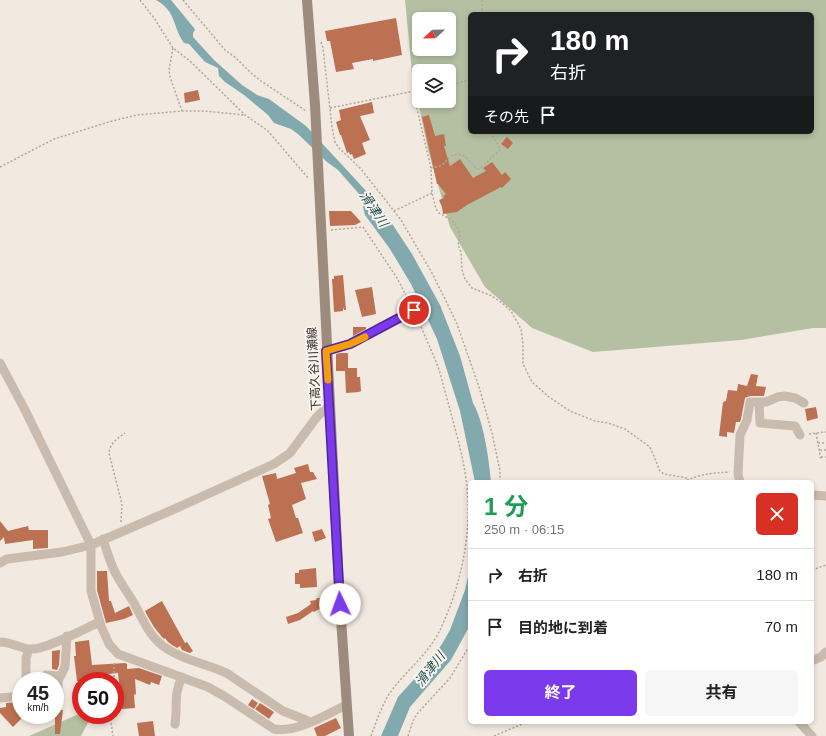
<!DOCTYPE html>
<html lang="ja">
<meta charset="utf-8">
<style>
body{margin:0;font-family:Helvetica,"Noto Sans JP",sans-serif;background:#f6f6f6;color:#222;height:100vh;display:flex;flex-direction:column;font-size:15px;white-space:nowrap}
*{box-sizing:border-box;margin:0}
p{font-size:13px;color:#767676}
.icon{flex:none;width:22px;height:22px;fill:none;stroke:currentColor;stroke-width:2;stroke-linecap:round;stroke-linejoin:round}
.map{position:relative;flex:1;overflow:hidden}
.side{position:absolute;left:468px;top:480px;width:346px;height:244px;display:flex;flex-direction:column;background:#fff;border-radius:6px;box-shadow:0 2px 6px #0003}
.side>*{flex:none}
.hud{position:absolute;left:468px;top:12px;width:346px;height:122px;border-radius:6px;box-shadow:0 2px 6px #0003;background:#202124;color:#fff;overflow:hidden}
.needle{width:26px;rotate:248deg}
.tools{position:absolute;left:412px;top:12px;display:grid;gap:8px}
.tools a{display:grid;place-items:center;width:44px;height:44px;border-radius:6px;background:#fff;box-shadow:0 2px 6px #0003;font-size:20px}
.speed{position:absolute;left:12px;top:672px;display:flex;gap:8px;font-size:20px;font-weight:700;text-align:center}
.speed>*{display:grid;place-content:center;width:52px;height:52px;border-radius:50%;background:#fff;box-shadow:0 2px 6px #0003;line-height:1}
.speed small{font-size:10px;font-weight:400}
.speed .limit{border:6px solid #d22;background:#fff;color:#111}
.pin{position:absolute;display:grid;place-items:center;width:34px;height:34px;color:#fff;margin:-17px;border:2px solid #fff;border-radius:50%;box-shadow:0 1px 4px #0007}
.me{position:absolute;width:44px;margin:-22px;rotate:357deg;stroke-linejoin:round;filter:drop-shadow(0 0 3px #0008)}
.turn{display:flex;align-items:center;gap:14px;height:84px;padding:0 16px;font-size:18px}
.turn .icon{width:52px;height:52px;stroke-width:2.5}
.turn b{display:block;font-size:28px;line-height:34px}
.then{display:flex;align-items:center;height:38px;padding:0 16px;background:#0003;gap:8px;font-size:15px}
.round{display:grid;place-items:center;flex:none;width:42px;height:42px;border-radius:6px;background:#f6f6f6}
.summary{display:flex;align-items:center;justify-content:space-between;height:68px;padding:0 16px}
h1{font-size:24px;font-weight:700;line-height:30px;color:#1e9e55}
.cta{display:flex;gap:8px;margin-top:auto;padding:8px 16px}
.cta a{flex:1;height:46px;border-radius:6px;background:#7c3aed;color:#fff;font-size:16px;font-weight:700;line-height:46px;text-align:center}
.cta a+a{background:#f6f6f6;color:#222}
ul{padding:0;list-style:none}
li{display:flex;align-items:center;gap:12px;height:52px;padding:0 16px;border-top:1px solid #e0e0e0}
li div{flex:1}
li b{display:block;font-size:15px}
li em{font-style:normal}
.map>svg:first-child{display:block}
.green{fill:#b4c0a1;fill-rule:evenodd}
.water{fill:#82a9ad}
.building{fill:#bd7153}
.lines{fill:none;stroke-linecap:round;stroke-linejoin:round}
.path{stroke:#b5a597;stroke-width:1.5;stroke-dasharray:2 2;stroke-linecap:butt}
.minor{stroke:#c9bbad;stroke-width:9}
.secondary{stroke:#9d8b7e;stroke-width:10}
.route-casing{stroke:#51269a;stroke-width:10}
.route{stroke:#7c3aed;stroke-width:7}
.slow{stroke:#f59e0b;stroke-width:7}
.labels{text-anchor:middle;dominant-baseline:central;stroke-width:4;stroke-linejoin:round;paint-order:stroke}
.street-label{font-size:12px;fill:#38302b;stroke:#f9f4ed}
.water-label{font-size:13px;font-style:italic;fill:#235157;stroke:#f9f4ed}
</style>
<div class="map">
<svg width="826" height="736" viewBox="0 0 826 736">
<rect width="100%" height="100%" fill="#f2eae1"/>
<path class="green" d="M 405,0 L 826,0 L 826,328 L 813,328 L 741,340 L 593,352 L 532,328 L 485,287 L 450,227 L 428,150 L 412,73 ZM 470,14 L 812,14 L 812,132 L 470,132 ZM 419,19 L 449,19 L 449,49 L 419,49 ZM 419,71 L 449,71 L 449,101 L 419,101 Z
M 81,713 L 81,715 L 92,715 L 81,736 L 29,736 Z"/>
<path class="water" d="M 156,0 L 171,0 L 194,28 L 195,30 L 193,33 L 193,37 L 214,60 L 242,85 L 257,95 L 269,99 L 306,126 L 381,207 L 412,254 L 440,305 L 460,356 L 473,403 C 484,422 489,460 491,482 L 473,482 L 475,482 L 460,411 L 437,339 L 411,284 L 390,249 L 365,215 L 360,195 L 338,170 L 327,162 L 298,134 L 291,129 L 274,123 L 268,115 L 244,95 L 225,82 L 219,76 L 218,68 L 205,62 L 189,44 L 184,43 C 172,26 177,12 156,0 Z
M 470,568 L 470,624 L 469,627 L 451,660 L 410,707 L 398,736 L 381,736 L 398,697 L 426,666 L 442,644 L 450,630 L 465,590 Z"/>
<path class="building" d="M 396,18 L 402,55 L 373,61 L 373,59 L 352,63 L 354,69 L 336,72 L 330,41 L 327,41 L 325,31 Z
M 198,90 L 200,100 L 185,103 L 184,93 Z
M 372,102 L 374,113 L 360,116 L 370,140 L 362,143 L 366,154 L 354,159 L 352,154 L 350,155 L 349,152 L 347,153 L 341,135 L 340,135 L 336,122 L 341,120 L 339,110 Z
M 429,115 L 435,136 L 444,134 L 446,146 L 444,146 L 450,166 L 460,159 L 473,178 L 486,171 L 483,168 L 492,162 L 502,175 L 505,172 L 511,179 L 502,188 L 501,187 L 467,205 L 457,212 L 443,214 L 442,207 L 439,200 L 444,198 L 443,196 L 446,194 L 438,184 L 437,184 L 422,117 Z
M 507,137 L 513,143 L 508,149 L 501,144 Z
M 329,211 L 351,211 L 361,222 L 355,225 L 330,226 Z
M 343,275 L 346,310 L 344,310 L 343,307 L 343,311 L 334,312 L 332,279 L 334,279 L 334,276 Z
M 372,287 L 376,314 L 362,317 L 355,290 Z
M 353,327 L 366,327 L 366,329 L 353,336 Z
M 340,353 L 348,353 L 348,368 L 357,368 L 357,377 L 360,377 L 361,391 L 359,392 L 346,393 L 345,371 L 336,371 L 336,354 Z
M 751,374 L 758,375 L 756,386 L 766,387 L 764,396 L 750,396 L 745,398 L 741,419 L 740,422 L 736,422 L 734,433 L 727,432 L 727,437 L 719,436 L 723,402 L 726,401 L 728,390 L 737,391 L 738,384 L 747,386 Z
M 816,407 L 818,418 L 807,421 L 805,409 Z
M 308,464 L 310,472 L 313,472 L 317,479 L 301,483 L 306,499 L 292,505 L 296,518 L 298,518 L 303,533 L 276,542 L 268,519 L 271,518 L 268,505 L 270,504 L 262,476 L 276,473 L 277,479 L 296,473 L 294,468 Z
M 0,521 L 8,531 L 28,526 L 29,530 L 48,530 L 48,548 L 33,549 L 33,540 L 5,544 L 4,537 L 0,541 Z
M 322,529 L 326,538 L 315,542 L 312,532 Z
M 316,568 L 317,587 L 300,588 L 300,584 L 295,584 L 295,573 L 299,573 L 299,570 Z
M 97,571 L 107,571 L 109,601 L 111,601 L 115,613 L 129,606 L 133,615 L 124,619 L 106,623 L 97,590 Z
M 326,594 L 330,598 L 332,598 L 333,600 L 333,606 L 330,606 L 330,608 L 321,608 L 314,612 L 313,611 L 300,620 L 288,624 L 286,617 L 298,613 L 311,604 L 310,601 L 316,600 L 317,598 L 320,598 Z
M 162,601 L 185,643 L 187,642 L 193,651 L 190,653 L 182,650 L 180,646 L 177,648 L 172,645 L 168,642 L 165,638 L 164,639 L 162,637 L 154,627 L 147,615 L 145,611 Z
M 89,640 L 92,665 L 125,663 L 127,664 L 127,669 L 139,668 L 162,676 L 159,685 L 151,682 L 150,685 L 135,679 L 136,694 L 134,695 L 135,708 L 122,709 L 118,673 L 88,676 L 89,681 L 77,681 L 74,656 L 76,656 L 75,642 Z
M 60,650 L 59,665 L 57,670 L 52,669 L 52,651 Z
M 252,699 L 258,703 L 254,709 L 248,705 Z
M 19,702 L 21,719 L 13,727 L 0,713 L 0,708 L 6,707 L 6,703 Z
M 260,703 L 274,712 L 269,719 L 255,709 Z
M 55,709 L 63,710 L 60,734 L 55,734 Z
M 336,718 L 341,728 L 325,736 L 317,736 L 314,728 Z
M 153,721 L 155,736 L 139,736 L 137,723 Z"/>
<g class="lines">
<path class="path" d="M 140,0 L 154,18 L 173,48 L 190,61 L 245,115 L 268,131 L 308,178
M 183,0 L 225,50 L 236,58 L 251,73 L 261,81 L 306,111
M 482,14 L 482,0
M 321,42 L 323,48 L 332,127 L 335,142 L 339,148 L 361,169 L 401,220 L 432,273 L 445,299 L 457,324 L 479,387 L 492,433 L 500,471 L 500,482
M 173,48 L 169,70 L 170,77 L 182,111
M 449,85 L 470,80
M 413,92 L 431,168 L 432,193 L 436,209 L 439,213 L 450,219 L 457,226 L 460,236 L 458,245 L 461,252 L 462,270 L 465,279 L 472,288 L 492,296 L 502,303 L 511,311 L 521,329 L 523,344 L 523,364 L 532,382 L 549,397 L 570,411 L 595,421 L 608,423 L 625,429 L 650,447 L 660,471 L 664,474 L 687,478 L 688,480
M 330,108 L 419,90
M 0,167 L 54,139 L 112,121 L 137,115 L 182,111 L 204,111 L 245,115
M 431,168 C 433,167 438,167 440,166 C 448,162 449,152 462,155 C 469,157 471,167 479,169 L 500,150 C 499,143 492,139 492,132
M 394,211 L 432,193
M 331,230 L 363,227 L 397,278 L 410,303
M 816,433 L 821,460
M 809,434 L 826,432
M 818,443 L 826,443
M 820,450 L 826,450
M 821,457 L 826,457
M 683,482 C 700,474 712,473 730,472
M 121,522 L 122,504 L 109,453 C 110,443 118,438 125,433
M 812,570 L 826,565
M 114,663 L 114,681
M 110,715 L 113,736
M 371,736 C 377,720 382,704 392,690 C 407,670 426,656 438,634 C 460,590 472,536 467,487 C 464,458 455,429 448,402 C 444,390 442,378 438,367 C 432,351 424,335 418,319
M 408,736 L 413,721 L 417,714 L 450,678 L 470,645
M 494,736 L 527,722"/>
<path class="minor" d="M 326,351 L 350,344 L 414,311
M 0,363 L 25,410 L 91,545 L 91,591 L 101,626 L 109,644 L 118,654 L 208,687 L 224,696 L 274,729 C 297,733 325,715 346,705
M 759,402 L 760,423 L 795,426 L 800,435
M 740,482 L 738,474 L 740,435 L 747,420 L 750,402 L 766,402 L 778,397 L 785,396 L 795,398 L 804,403
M 812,495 L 826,496
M 103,539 C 107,551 110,563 116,574 C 121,584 129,594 135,605 C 144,622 151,640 169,650 C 188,662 209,664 228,674 L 283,711 L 306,720 L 309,722
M 0,563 L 7,559 L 62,552 L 91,545 L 179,507 L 274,464 L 290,453 L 316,418 L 329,405
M 0,642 C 11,642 20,648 30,649 C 44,651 85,628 100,622
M 812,661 L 821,657 L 826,652
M 46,675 L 60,676
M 26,681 L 26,658 L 29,649
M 0,698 L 21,696
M 58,699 L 58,681 L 65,667 L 67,636
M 799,722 L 812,736
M 175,724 C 178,705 173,696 182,677"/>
<path class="secondary" d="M 307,0 L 315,105 L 340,604 L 349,736"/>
</g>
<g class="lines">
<g class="route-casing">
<path id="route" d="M 340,604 L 326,351 L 350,344 L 414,310"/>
</g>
<use href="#route" class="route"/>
<path class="slow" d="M 328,380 L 326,351 L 350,344 L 365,337"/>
</g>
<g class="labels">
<g class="street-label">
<text transform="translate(314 369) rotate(-93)">下高久谷川瀬線</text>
</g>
<g class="water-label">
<text transform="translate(374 209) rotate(56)">滑津川</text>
<text transform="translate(430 669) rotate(-52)">滑津川</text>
</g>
</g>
</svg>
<div class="tools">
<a><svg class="needle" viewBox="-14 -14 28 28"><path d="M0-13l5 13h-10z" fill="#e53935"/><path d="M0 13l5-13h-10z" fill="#767676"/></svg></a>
<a><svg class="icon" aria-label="layers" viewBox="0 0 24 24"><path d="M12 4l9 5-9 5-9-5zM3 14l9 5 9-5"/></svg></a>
</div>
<div class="speed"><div>45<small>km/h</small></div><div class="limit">50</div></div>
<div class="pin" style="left:414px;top:310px;background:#d93025"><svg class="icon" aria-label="arrive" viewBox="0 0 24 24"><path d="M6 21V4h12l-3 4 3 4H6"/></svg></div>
<svg class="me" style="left:340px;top:604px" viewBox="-20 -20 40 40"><circle r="19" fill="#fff"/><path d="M0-13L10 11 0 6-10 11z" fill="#7c3aed"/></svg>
<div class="hud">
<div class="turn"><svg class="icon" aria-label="right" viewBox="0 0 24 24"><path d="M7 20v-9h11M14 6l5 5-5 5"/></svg><div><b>180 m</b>右折</div></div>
<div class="then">その先<svg class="icon" aria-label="arrive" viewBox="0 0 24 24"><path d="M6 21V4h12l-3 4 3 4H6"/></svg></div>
</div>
<section class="side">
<div class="summary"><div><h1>1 分</h1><p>250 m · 06:15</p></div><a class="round" style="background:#d93025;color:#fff"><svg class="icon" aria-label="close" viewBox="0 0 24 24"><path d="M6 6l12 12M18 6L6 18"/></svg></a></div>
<ul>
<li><svg class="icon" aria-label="right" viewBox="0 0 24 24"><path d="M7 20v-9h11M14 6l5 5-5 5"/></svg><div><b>右折</b></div><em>180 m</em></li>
<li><svg class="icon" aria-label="arrive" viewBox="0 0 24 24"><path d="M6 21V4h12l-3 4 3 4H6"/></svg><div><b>目的地に到着</b></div><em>70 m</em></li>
</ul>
<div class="cta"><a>終了</a><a>共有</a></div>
</section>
</div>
